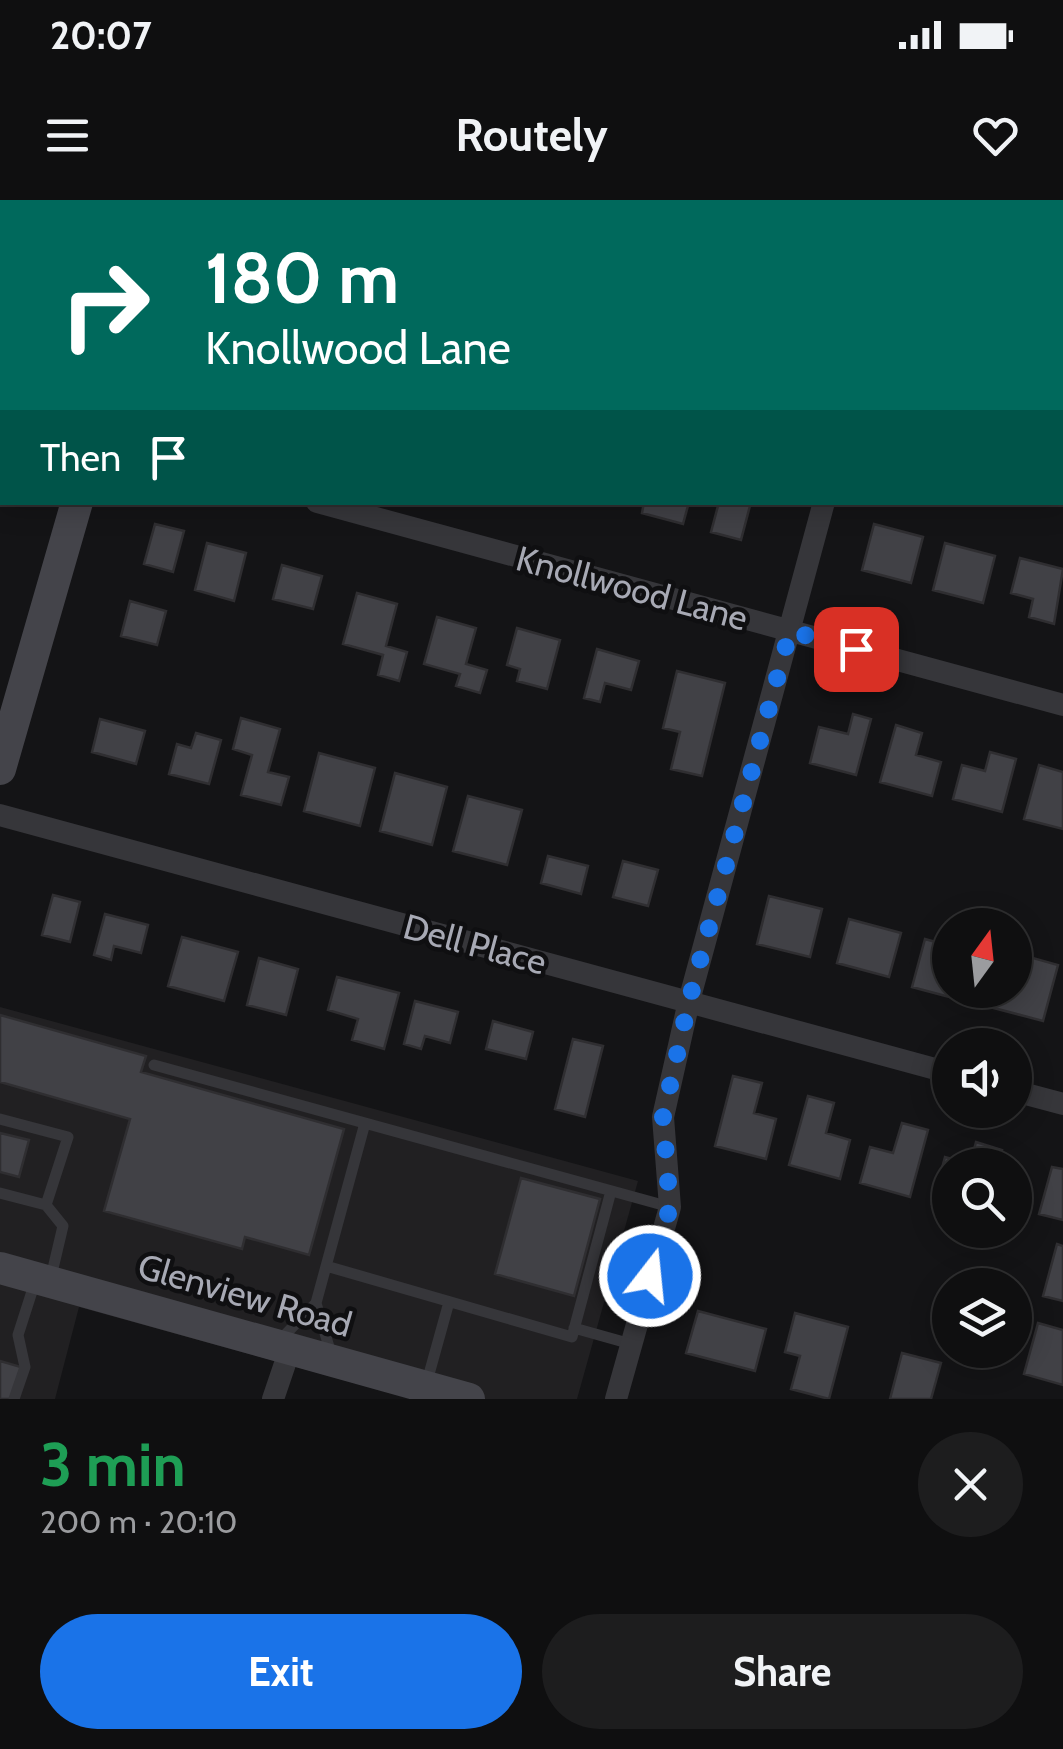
<!DOCTYPE html>
<meta charset="utf-8">
<style>
body{margin:0;font-family:Cabin,sans-serif;background:#1d1d1e;color:#f1f3f6;height:100vh;display:flex;flex-direction:column;font-size:38px;white-space:nowrap}
*{box-sizing:border-box;margin:0}
p{font-size:32px;color:#9b9c9f}
.icon{flex:none;width:55px;height:55px;fill:none;stroke:currentColor;stroke-width:2;stroke-linecap:round;stroke-linejoin:round}
.map{position:relative;height:1199px;overflow:hidden}
.details{display:flex;flex-direction:column;background:#0f0f10;flex:1}
.details>*{flex:none}
.top-card{position:absolute;left:0px;top:0px;width:1065px;height:305px;box-shadow:0 5px 25px #0003,0 0 0 2px #2f2f30;background:#00695c;color:#fff;overflow:hidden}
.needle{width:65px;rotate:15deg}
.buttons{position:absolute;left:932px;top:708px;display:grid;gap:20px}
.buttons a{display:grid;place-items:center;width:100px;height:100px;border-radius:50%;background:#0f0f10;box-shadow:0 5px 25px #0003,0 0 0 2px #2f2f30;font-size:50px}
.pin{position:absolute;display:grid;place-items:center;width:85px;height:85px;color:#fff;margin:-42px;border-radius:20px;box-shadow:0 5px 15px #0006}
.me{position:absolute;width:110px;margin:-55px;rotate:16deg;stroke-linejoin:round;filter:drop-shadow(0 0 8px #0008)}
.turn{display:flex;align-items:center;gap:35px;height:210px;padding:0 40px;font-size:45px}
.turn .icon{width:130px;height:130px;stroke-width:2.5}
.turn b{display:block;font-size:70px;line-height:85px}
.then{display:flex;align-items:center;height:95px;padding:0 40px;background:#0003;gap:20px;font-size:38px}
.round{display:grid;place-items:center;flex:none;width:105px;height:105px;border-radius:52px;background:#1d1d1e}
.head{display:flex;align-items:center;justify-content:space-between;height:170px;padding:0 40px}
h1{font-size:60px;font-weight:700;line-height:75px;color:#1e9e55}
.primary-button{display:flex;gap:20px;margin-top:auto;padding:20px 40px}
.primary-button a{flex:1;height:115px;border-radius:60px;background:#1a73e8;color:#fff;font-size:40px;font-weight:700;line-height:115px;text-align:center}
.primary-button a+a{background:#1d1d1e;color:#f1f3f6}
.status{display:flex;justify-content:space-between;align-items:center;height:70px;padding:0 50px;background:#0f0f10;direction:ltr}
.status svg{height:28px;fill:currentColor}
header{display:flex;justify-content:space-between;align-items:center;height:130px;padding:0 40px;background:#0f0f10;font-size:45px;font-weight:700}
.map>svg:first-child{display:block}
.built{fill:#212022}
.building{fill:#414146;stroke:#2f2e31;stroke-width:2.5}
.lines{fill:none;stroke-linecap:round;stroke-linejoin:round}
.path{stroke:#3c3c41;stroke-width:4;stroke-dasharray:5 8;stroke-linecap:butt}
.lane{stroke:#36363a;stroke-width:11}
.street{stroke:#36363a;stroke-width:22}
.secondary{stroke:#44444a;stroke-width:32}
.route{stroke:#1a73e8;stroke-width:18;stroke-dasharray:0 32.4}
.labels{text-anchor:middle;dominant-baseline:central;stroke-width:9;stroke-linejoin:round;paint-order:stroke}
.street-label{font-size:35px;fill:#a7a9b4;stroke:#0f0f11}
</style>
<div class="status"><b>20:07</b><svg viewBox="0 0 49 12"><path d="M0 12V9h3v3zM5 12V6h3v6zM10 12V3h3v9zM15 12V0h3v12zM26 1h20v11H26zM47 4h2v5h-2z"/></svg></div>
<header><svg class="icon" aria-label="menu" viewBox="0 0 24 24"><path d="M4 6h16M4 12h16M4 18h16"/></svg>Routely<svg class="icon" aria-label="heart" viewBox="0 0 24 24"><path d="M12 20l-8-8c-3-5 5-10 8-4 3-6 11-1 8 4z"/></svg></header>
<div class="map">
<svg width="1063" height="1199" viewBox="0 0 1063 1199">
<rect width="100%" height="100%" fill="#141416"/>
<path class="built" d="M 0,807 L 638,981 L 577,1199 L 412,1199 L 79,1107 L 55,1199 L 0,1199 Z"/>
<path class="building" d="M 0,5 L 2,6 L 2,79 L 0,79 Z
M 0,98 L 2,99 L 2,176 L 0,175 Z
M 644,302 L 689,302 L 683,324 L 642,313 Z
M 719,302 L 751,302 L 741,340 L 711,332 Z
M 155,324 L 184,331 L 173,372 L 144,364 Z
M 874,324 L 923,337 L 911,383 L 862,370 Z
M 207,343 L 246,353 L 234,401 L 195,390 Z
M 945,343 L 995,356 L 983,403 L 933,390 Z
M 1020,358 L 1063,369 L 1054,424 L 1029,417 L 1033,399 L 1011,393 Z
M 282,365 L 322,376 L 313,409 L 273,399 Z
M 357,393 L 397,404 L 386,446 L 407,452 L 399,481 L 378,475 L 383,455 L 343,444 Z
M 130,401 L 166,411 L 157,445 L 121,436 Z
M 437,417 L 476,428 L 466,464 L 487,470 L 480,493 L 456,486 L 460,474 L 424,464 Z
M 517,428 L 560,440 L 547,489 L 517,481 L 520,469 L 507,465 Z
M 597,449 L 639,461 L 631,490 L 605,483 L 600,502 L 584,498 Z
M 677,471 L 725,483 L 702,576 L 671,569 L 680,532 L 663,528 Z
M 853,514 L 871,519 L 856,575 L 810,563 L 819,527 L 848,534 Z
M 241,518 L 280,529 L 268,572 L 289,577 L 281,605 L 241,595 L 252,555 L 233,549 Z
M 100,519 L 145,531 L 136,564 L 92,552 Z
M 896,525 L 922,533 L 916,555 L 941,562 L 932,596 L 880,582 Z
M 196,533 L 221,540 L 209,584 L 169,574 L 177,544 L 191,548 Z
M 990,552 L 1016,559 L 1002,612 L 953,599 L 962,565 L 985,571 Z
M 319,553 L 375,568 L 360,626 L 304,611 Z
M 1039,565 L 1063,572 L 1063,629 L 1024,619 Z
M 395,573 L 447,587 L 432,645 L 380,631 Z
M 468,596 L 522,610 L 507,665 L 453,651 Z
M 548,656 L 588,666 L 581,694 L 541,683 Z
M 623,661 L 658,670 L 648,706 L 613,697 Z
M 53,695 L 80,702 L 70,742 L 42,735 Z
M 769,696 L 822,709 L 810,757 L 757,744 Z
M 105,714 L 148,725 L 141,753 L 114,746 L 111,760 L 94,755 Z
M 849,719 L 901,733 L 889,777 L 837,763 Z
M 182,737 L 238,752 L 224,801 L 168,786 Z
M 925,739 L 950,746 L 950,790 L 971,790 L 968,802 L 912,787 Z
M 1015,753 L 1058,765 L 1043,821 L 990,807 L 995,790 L 1015,790 Z
M 259,758 L 298,769 L 286,815 L 247,805 Z
M 337,777 L 399,793 L 384,849 L 352,840 L 358,819 L 328,810 Z
M 415,801 L 458,812 L 450,843 L 425,836 L 421,849 L 404,844 Z
M 0,815 L 146,856 L 141,872 L 344,929 L 309,1055 L 245,1037 L 242,1049 L 104,1011 L 130,919 L 0,882 Z
M 493,821 L 533,832 L 526,859 L 486,849 Z
M 573,839 L 603,846 L 585,917 L 555,909 Z
M 733,876 L 762,883 L 754,913 L 776,919 L 766,959 L 715,946 Z
M 808,896 L 834,903 L 826,933 L 850,940 L 840,979 L 789,965 Z
M 902,923 L 928,930 L 910,997 L 860,983 L 870,947 L 893,953 Z
M 0,933 L 29,940 L 19,977 L 0,972 Z
M 976,942 L 1002,950 L 998,965 L 950,965 L 950,1009 L 932,1004 L 945,957 L 970,964 Z
M 1052,967 L 1063,969 L 1063,1020 L 1039,1014 Z
M 521,978 L 600,999 L 574,1096 L 495,1074 Z
M 1057,1044 L 1063,1046 L 1063,1101 L 1043,1096 Z
M 698,1111 L 766,1129 L 755,1171 L 686,1153 Z
M 795,1113 L 848,1127 L 829,1199 L 791,1189 L 800,1156 L 785,1152 Z
M 1038,1123 L 1063,1130 L 1063,1185 L 1024,1174 Z
M 902,1153 L 941,1163 L 931,1199 L 890,1199 Z
M 0,1161 L 21,1167 L 12,1199 L 0,1199 Z"/>
<g class="lines">
<path class="path" d="M 1062,50 L 1063,50"/>
<path class="lane" d="M 154,865 L 670,1007
M 0,919 L 68,937 L 46,1005 L 63,1026 L 51,1077
M 0,993 L 46,1005
M 326,1066 L 572,1137 L 611,991
M 316,1103 L 332,1157
M 574,1128 L 631,1144
M 278,1142 L 316,1103 L 365,923
M 426,1185 L 449,1102
M 14,1199 L 25,1167 L 18,1135 L 35,1082"/>
<path class="street" d="M 771,0 L 780,2
M 906,2 L 906,0
M 1062,84 L 1063,84
M 317,302 L 1063,505
M 0,615 L 950,873
M 1015,891 L 1063,904
M 273,1199 L 290,1149
M 616,1199 L 670,1007 L 663,917 L 689,801 L 824,302"/>
<path class="secondary" d="M 159,2 L 160,0
M 0,569 L 77,302
M 0,1068 L 469,1199"/>
</g>
<g class="lines">
<path class="route" d="M 650,1076 L 670,1007 L 663,917 L 689,801 L 790,431 L 856,449"/>
</g>
<g class="labels">
<g class="street-label">
<text transform="translate(632 388) rotate(15)">Knollwood Lane</text>
<text transform="translate(475 744) rotate(15)">Dell Place</text>
<text transform="translate(245 1095) rotate(16)">Glenview Road</text>
</g>
</g>
</svg>
<div class="buttons">
<a><svg class="needle" viewBox="-14 -14 28 28"><path d="M0-13l5 13h-10z" fill="#e53935"/><path d="M0 13l5-13h-10z" fill="#9b9c9f"/></svg></a>
<a><svg class="icon" aria-label="sound" viewBox="0 0 24 24"><path d="M4 9h4l5-4v14l-5-4H4zM17 9q2 3 0 6"/></svg></a>
<a><svg class="icon" aria-label="search" viewBox="0 0 24 24"><circle cx="10" cy="10" r="6"/><path d="M15 15l6 6"/></svg></a>
<a><svg class="icon" aria-label="layers" viewBox="0 0 24 24"><path d="M12 4l9 5-9 5-9-5zM3 14l9 5 9-5"/></svg></a>
</div>
<div class="pin" style="left:856px;top:449px;background:#d93025"><svg class="icon" aria-label="arrive" viewBox="0 0 24 24"><path d="M6 21V4h12l-3 4 3 4H6"/></svg></div>
<svg class="me" style="left:650px;top:1076px" viewBox="-20 -20 40 40"><circle r="17" fill="#1a73e8" stroke="#fff" stroke-width="3"/><path d="M0-11L8 9 0 5-8 9z" fill="#fff"/></svg>
<div class="top-card">
<div class="turn"><svg class="icon" aria-label="right" viewBox="0 0 24 24"><path d="M7 20v-9h11M14 6l5 5-5 5"/></svg><div><b>180 m</b>Knollwood Lane</div></div>
<div class="then">Then<svg class="icon" aria-label="arrive" viewBox="0 0 24 24"><path d="M6 21V4h12l-3 4 3 4H6"/></svg></div>
</div>
</div>
<section class="details">
<div class="head"><div><h1>3 min</h1><p>200 m · 20:10</p></div><a class="round"><svg class="icon" aria-label="close" viewBox="0 0 24 24"><path d="M6 6l12 12M18 6L6 18"/></svg></a></div>
<div class="primary-button"><a>Exit</a><a>Share</a></div>
</section>
